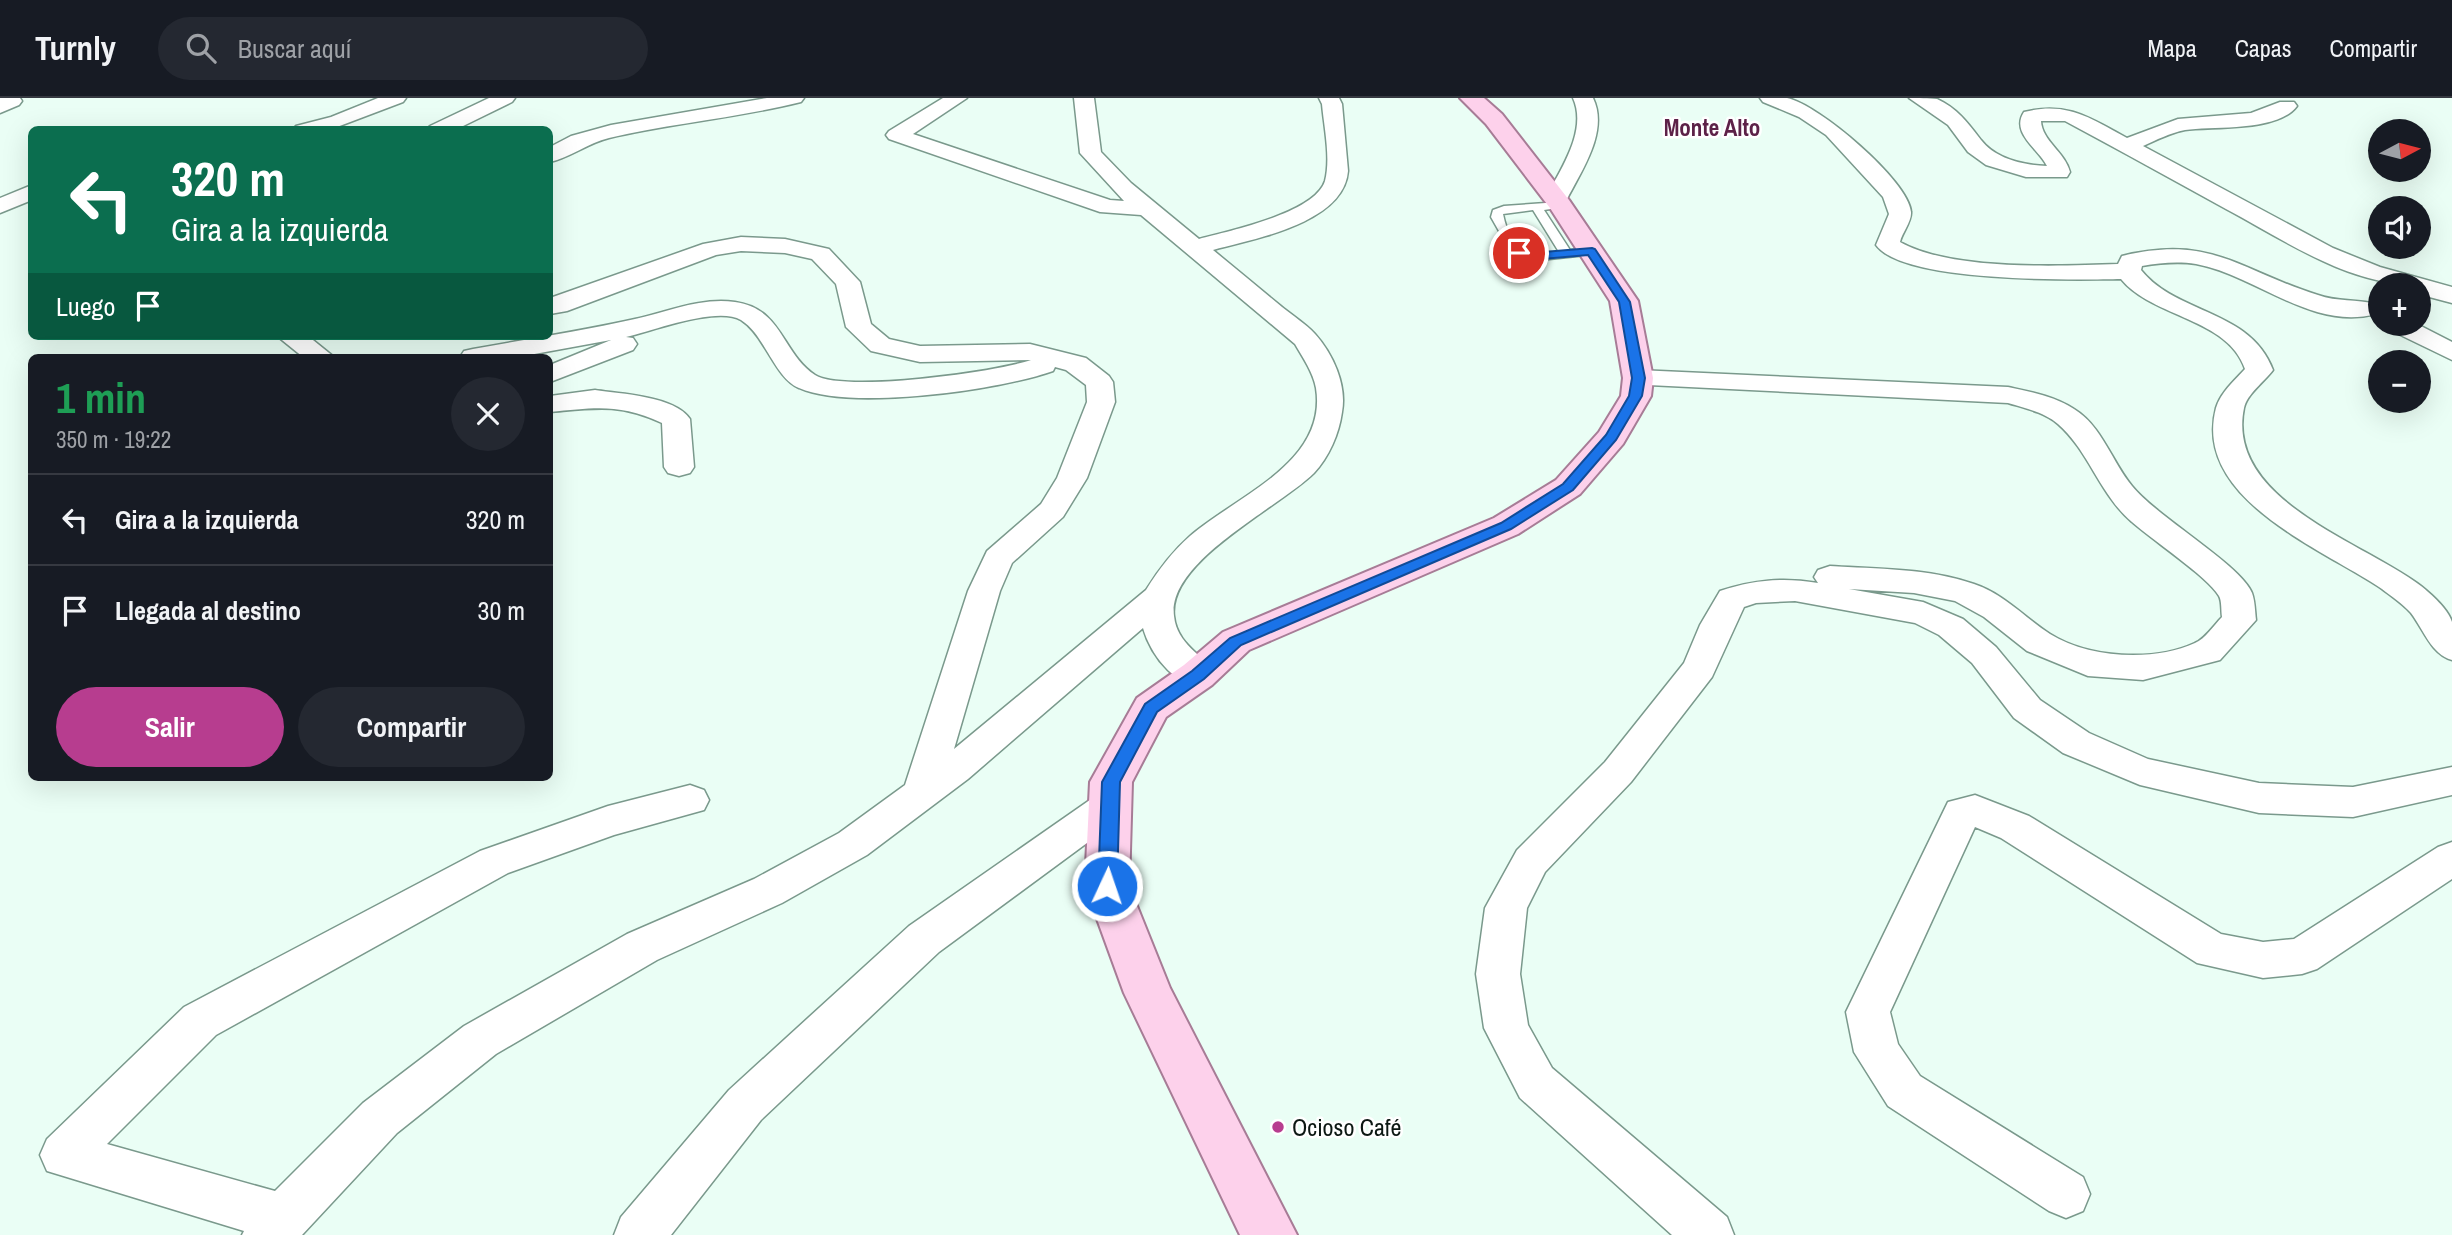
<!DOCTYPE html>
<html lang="es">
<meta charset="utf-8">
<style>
body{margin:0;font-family:"Archivo Narrow",sans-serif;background:#242831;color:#f1f3f6;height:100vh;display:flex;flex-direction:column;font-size:26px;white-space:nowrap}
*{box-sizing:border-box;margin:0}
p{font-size:23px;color:#9ea1a6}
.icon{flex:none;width:38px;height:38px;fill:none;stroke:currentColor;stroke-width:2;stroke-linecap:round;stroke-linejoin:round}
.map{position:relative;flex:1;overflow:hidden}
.sheet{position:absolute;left:28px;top:256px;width:525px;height:427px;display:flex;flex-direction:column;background:#171b24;border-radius:10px;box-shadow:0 7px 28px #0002}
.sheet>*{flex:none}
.banner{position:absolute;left:28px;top:28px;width:525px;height:214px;border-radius:10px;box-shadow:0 7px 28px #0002;background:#0b6e4f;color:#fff;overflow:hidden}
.needle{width:46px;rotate:83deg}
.buttons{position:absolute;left:2368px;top:21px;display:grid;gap:14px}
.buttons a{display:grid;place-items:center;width:63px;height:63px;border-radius:50%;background:#171b24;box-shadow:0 7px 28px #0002;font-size:35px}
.pin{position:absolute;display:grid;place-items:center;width:60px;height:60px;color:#fff;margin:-30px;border:4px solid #fff;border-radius:50%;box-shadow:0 2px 7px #0007}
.me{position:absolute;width:77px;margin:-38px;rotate:3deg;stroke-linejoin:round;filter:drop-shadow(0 0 5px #0008)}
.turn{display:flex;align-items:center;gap:24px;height:147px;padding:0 28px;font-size:32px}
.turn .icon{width:91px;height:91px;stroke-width:2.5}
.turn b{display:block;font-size:49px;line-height:60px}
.then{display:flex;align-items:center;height:66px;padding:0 28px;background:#0003;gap:14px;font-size:26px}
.round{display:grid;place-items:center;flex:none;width:74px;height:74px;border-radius:37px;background:#242831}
.summary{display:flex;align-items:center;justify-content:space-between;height:119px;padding:0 28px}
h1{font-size:42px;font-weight:800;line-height:52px;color:#1e9e55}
.action{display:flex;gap:14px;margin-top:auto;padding:14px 28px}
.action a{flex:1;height:80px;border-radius:42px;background:#b73d8f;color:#fff;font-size:28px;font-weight:800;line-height:80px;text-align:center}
.action a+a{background:#242831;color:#f1f3f6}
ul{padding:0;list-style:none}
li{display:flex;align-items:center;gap:21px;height:91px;padding:0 28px;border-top:2px solid #363941}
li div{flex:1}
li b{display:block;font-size:26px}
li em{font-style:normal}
header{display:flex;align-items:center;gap:42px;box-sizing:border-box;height:98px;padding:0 35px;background:#171b24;border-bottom:2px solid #363941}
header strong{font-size:33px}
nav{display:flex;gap:38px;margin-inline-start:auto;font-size:24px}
.search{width:490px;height:63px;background:#242831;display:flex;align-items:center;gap:18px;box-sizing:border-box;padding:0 24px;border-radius:38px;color:#9ea1a6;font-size:26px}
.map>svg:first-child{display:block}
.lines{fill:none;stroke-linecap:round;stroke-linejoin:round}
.lane-casing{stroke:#7a998c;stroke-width:3}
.street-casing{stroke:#7a998c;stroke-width:3}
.primary-casing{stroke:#a77c96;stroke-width:4}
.lane{fill:#fff;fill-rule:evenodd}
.street{fill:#fff;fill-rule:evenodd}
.primary{fill:#fdd1eb;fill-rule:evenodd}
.route{fill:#1a73e8;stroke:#114b97;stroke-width:2}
.poi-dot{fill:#b73d8f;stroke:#fff;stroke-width:2.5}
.labels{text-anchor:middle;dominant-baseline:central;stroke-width:5;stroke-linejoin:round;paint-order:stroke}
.far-district-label{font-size:23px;font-weight:bold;fill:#5d2148;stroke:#fff}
.near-poi-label{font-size:24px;fill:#0c1813;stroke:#fff;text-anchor:start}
</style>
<header>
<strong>Turnly</strong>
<div class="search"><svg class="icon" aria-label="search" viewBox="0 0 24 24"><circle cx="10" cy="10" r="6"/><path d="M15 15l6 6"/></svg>Buscar aquí</div>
<nav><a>Mapa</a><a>Capas</a><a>Compartir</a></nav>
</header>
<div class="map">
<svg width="2452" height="1137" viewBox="0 0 2452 1137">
<rect width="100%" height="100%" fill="#eafef5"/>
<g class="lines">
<g class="lane-casing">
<path id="lane" d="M 1560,104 L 1566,107 L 1564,109 L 1544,112 L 1570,152 L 1596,150 L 1596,156 L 1540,162 L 1512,156 L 1491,119 L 1493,112 L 1504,108 ZM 1533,112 L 1559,154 C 1526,157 1510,151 1503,116 Z"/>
</g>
<g class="street-casing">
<path id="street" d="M 0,0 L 20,0 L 22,3 L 19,7 L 0,15 Z
M 378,0 L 406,0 L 403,4 L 329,32 L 293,32 L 296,28 L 331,19 Z
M 489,0 L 515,0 L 512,4 L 455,32 L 427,32 L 430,28 Z
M 767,0 L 804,0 L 801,4 C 738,20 672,25 609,40 C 588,45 569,60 550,64 L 550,49 L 571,38 L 611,27 Z
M 943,0 L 967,0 L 913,36 L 1110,102 L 1124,103 L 1080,55 L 1074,0 L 1094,0 L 1101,54 L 1131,85 L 1199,141 C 1229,133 1315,115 1325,83 C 1331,60 1324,29 1322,6 L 1319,0 L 1339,0 L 1342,6 L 1348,73 C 1344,125 1254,141 1213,152 C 1236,171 1259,190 1282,209 C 1293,218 1306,226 1315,236 C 1333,256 1347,287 1342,314 C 1339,336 1329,359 1314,375 C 1280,409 1167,463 1174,518 C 1177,547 1202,555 1216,577 L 1210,586 C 1179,595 1151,558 1143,530 L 968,681 L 867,757 L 782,805 L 657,862 L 496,956 L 397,1035 L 302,1137 L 242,1137 L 244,1133 L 47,1073 L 40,1057 L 47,1041 L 184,909 L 480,753 L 608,708 L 690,687 L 704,692 L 709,702 L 704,712 L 614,737 L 508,775 L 216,937 L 107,1046 L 275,1093 L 363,1005 L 464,928 L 627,836 L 754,781 L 839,735 L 905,687 L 968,493 L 987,453 L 1041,406 L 1057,380 L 1087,304 L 1086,287 L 1066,272 L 1055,269 L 1053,273 C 1000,292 850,313 799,290 C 784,284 774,264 765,250 C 759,240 752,229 741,222 C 717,208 653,233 626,239 L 633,240 L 637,246 L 633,252 L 550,284 L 550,267 L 611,242 L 518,259 L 460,259 L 464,253 L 473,251 C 528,241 581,233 635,221 C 667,214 701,199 735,204 C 783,211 781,254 815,277 C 843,295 996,274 1031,262 L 920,264 L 871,253 L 846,229 L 836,186 L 812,161 L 785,155 L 741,153 L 716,157 L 567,213 L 550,216 L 550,200 L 703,146 L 741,139 L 785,141 L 829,151 L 860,184 L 871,226 L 889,241 L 920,248 L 1030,246 L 1086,260 L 1109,278 L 1113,284 L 1115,304 L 1087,380 L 1063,419 L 1012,465 L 1000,493 L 954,651 L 1146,492 C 1159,471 1172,454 1190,438 C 1236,398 1328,365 1316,290 C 1313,274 1303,260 1295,246 L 1141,117 L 1100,114 L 889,41 L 886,37 L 889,33 Z
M 1573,0 L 1593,0 C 1609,33 1582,72 1567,101 L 1564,106 L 1548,106 L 1545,101 C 1560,72 1588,33 1573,0 Z
M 1760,0 C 1769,0 1779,0 1787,0 C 1818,6 1909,83 1911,114 C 1912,123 1902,135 1900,144 C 1952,173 2059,168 2118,166 L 2122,158 C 2212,136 2240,173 2318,197 C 2337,204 2357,201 2376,206 L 2380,211 L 2376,216 C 2311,233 2256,177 2196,166 C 2177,163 2160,165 2142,168 L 2141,172 C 2177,217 2250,211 2273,272 C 2264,284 2247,296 2244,310 C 2225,402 2363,444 2421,488 C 2431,496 2448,511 2452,524 C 2452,535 2452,551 2452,562 C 2431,556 2424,532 2411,515 C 2403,506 2391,498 2382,491 C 2323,451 2192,401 2216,310 C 2220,295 2235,282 2245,271 C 2228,220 2153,220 2121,181 C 2075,182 1903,185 1876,147 L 1889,116 L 1883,99 L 1826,37 L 1799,19 L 1763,4 Z
M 1909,0 C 1918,0 1929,0 1937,1 C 1957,10 1968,25 1981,42 C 1996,61 2023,67 2047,68 C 2039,51 2010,35 2024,14 C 2067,3 2090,20 2127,40 L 2178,21 L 2251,15 L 2280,4 L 2294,4 L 2297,8 C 2278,34 2214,28 2185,32 C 2170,35 2156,42 2143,48 L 2333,150 L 2380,169 L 2452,189 L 2452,205 L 2418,196 L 2418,187 C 2348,187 2286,143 2226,111 C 2172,81 2119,52 2065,23 L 2041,23 C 2042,43 2065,54 2070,74 L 2067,79 L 2026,79 L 1986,67 L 1968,54 L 1948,27 Z
M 32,87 L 32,102 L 0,115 L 0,100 Z
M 2384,226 L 2417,226 L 2452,244 L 2452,262 L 2388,231 Z
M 277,238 L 308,238 L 334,259 L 303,259 Z
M 1638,272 L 2008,289 C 2031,294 2054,298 2074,311 C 2102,328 2112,364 2132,388 C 2157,419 2241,467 2252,495 C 2255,503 2255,514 2256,522 L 2220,562 L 2143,582 L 2088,578 L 2027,553 L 1984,519 L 1955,503 L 1914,495 L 1849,491 L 1923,504 L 1963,521 L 1996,549 L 2040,602 L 2089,635 L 2148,661 L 2259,685 L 2353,689 L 2452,669 L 2452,697 L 2353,719 L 2259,715 L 2140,687 L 2063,655 L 2014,620 L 1972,565 L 1939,537 L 1915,525 L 1795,503 L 1756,505 L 1744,509 L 1712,579 L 1631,684 L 1545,774 L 1527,810 L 1520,876 L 1528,927 L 1552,970 L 1727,1119 L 1734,1137 L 1672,1137 L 1520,1000 L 1484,930 L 1476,876 L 1485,810 L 1517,752 L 1605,664 L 1684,565 L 1700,527 L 1720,493 C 1753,482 1783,479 1818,485 L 1814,479 L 1818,472 L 1830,468 C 1877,471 1928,470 1974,486 C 2004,496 2024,519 2050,536 C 2088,560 2154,564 2195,545 C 2205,541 2214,527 2222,519 C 2221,513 2222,503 2219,498 C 2207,478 2152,442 2132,424 C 2100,397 2089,353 2058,326 C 2044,314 2024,310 2008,305 L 1628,286 L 1624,280 L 1628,274 Z
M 595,292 C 621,296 675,298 690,321 L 694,369 L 690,375 L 679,378 L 668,375 L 664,369 L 662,325 C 618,305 595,310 550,314 L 550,298 Z
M 1111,692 L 1125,697 L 1130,707 L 1125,717 L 939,854 L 761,1022 L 671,1137 L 614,1137 L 621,1119 L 729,992 L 909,828 L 1097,697 Z
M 1975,697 L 2029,718 L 2221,836 L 2263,844 L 2294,841 L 2438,749 L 2452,744 L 2452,781 L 2317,871 L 2302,876 L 2263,880 L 2197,865 L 2001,740 L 1975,729 L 1890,914 L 1898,946 L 1920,978 L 2083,1079 L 2090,1096 L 2083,1113 L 2066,1120 L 2049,1113 L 1888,1008 L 1854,954 L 1846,914 L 1948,704 Z"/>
</g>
<g class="primary-casing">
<path id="primary" d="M 1460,0 L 1484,0 L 1502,16 L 1569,102 L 1638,203 L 1653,280 L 1651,298 L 1623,346 L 1580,396 L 1518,436 L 1249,552 L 1212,587 L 1166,619 L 1132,684 L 1129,788 L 1170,890 L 1297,1137 L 1240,1137 L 1124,895 L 1085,788 L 1090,684 L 1137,600 L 1184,567 L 1223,534 L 1494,420 L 1556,382 L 1599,334 L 1621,298 L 1623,280 L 1610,203 L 1550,110 L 1486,26 Z"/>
</g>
<use href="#lane" class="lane"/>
<use href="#street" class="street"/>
<use href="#primary" class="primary"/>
</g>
<path class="route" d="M 1592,150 L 1595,151 L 1630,204 L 1645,280 L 1642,298 L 1616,342 L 1573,392 L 1511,431 L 1241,547 L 1204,581 L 1157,614 L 1120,684 L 1117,788 L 1114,793 L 1107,796 L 1101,793 L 1098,788 L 1102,684 L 1145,606 L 1192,573 L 1230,540 L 1501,425 L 1563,386 L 1606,337 L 1629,298 L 1632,280 L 1619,204 L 1588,157 L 1531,162 L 1514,155 L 1519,152 L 1531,155 Z"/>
<circle class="poi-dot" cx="1278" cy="1029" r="7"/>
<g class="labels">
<g class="far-district-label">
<text x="1712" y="29">Monte Alto</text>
</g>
<g class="near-poi-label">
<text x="1292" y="1029">Ocioso Café</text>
</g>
</g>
</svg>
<div class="buttons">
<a><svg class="needle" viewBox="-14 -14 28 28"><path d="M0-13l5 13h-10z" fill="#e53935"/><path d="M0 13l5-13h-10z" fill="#9ea1a6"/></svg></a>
<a><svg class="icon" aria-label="sound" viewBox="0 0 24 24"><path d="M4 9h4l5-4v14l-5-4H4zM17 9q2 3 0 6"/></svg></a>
<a>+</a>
<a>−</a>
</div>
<div class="pin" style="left:1519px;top:155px;background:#d93025"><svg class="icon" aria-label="arrive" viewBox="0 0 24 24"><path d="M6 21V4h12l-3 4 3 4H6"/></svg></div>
<svg class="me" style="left:1107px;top:788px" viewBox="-20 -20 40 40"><circle r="17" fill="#1a73e8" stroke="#fff" stroke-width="3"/><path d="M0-11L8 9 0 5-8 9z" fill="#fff"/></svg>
<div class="banner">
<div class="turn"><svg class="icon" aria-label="left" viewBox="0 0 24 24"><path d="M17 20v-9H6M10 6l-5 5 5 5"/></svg><div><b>320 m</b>Gira a la izquierda</div></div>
<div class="then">Luego<svg class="icon" aria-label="arrive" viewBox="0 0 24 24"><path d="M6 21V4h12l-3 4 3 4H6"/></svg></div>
</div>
<section class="sheet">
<div class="summary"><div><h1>1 min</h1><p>350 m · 19:22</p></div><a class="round"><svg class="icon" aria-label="close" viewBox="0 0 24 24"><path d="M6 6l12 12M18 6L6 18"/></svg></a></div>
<ul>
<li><svg class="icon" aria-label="left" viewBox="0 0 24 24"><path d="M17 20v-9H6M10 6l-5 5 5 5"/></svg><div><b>Gira a la izquierda</b></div><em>320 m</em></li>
<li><svg class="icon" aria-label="arrive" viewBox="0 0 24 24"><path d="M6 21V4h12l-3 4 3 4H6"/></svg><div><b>Llegada al destino</b></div><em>30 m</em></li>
</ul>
<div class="action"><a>Salir</a><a>Compartir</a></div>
</section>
</div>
